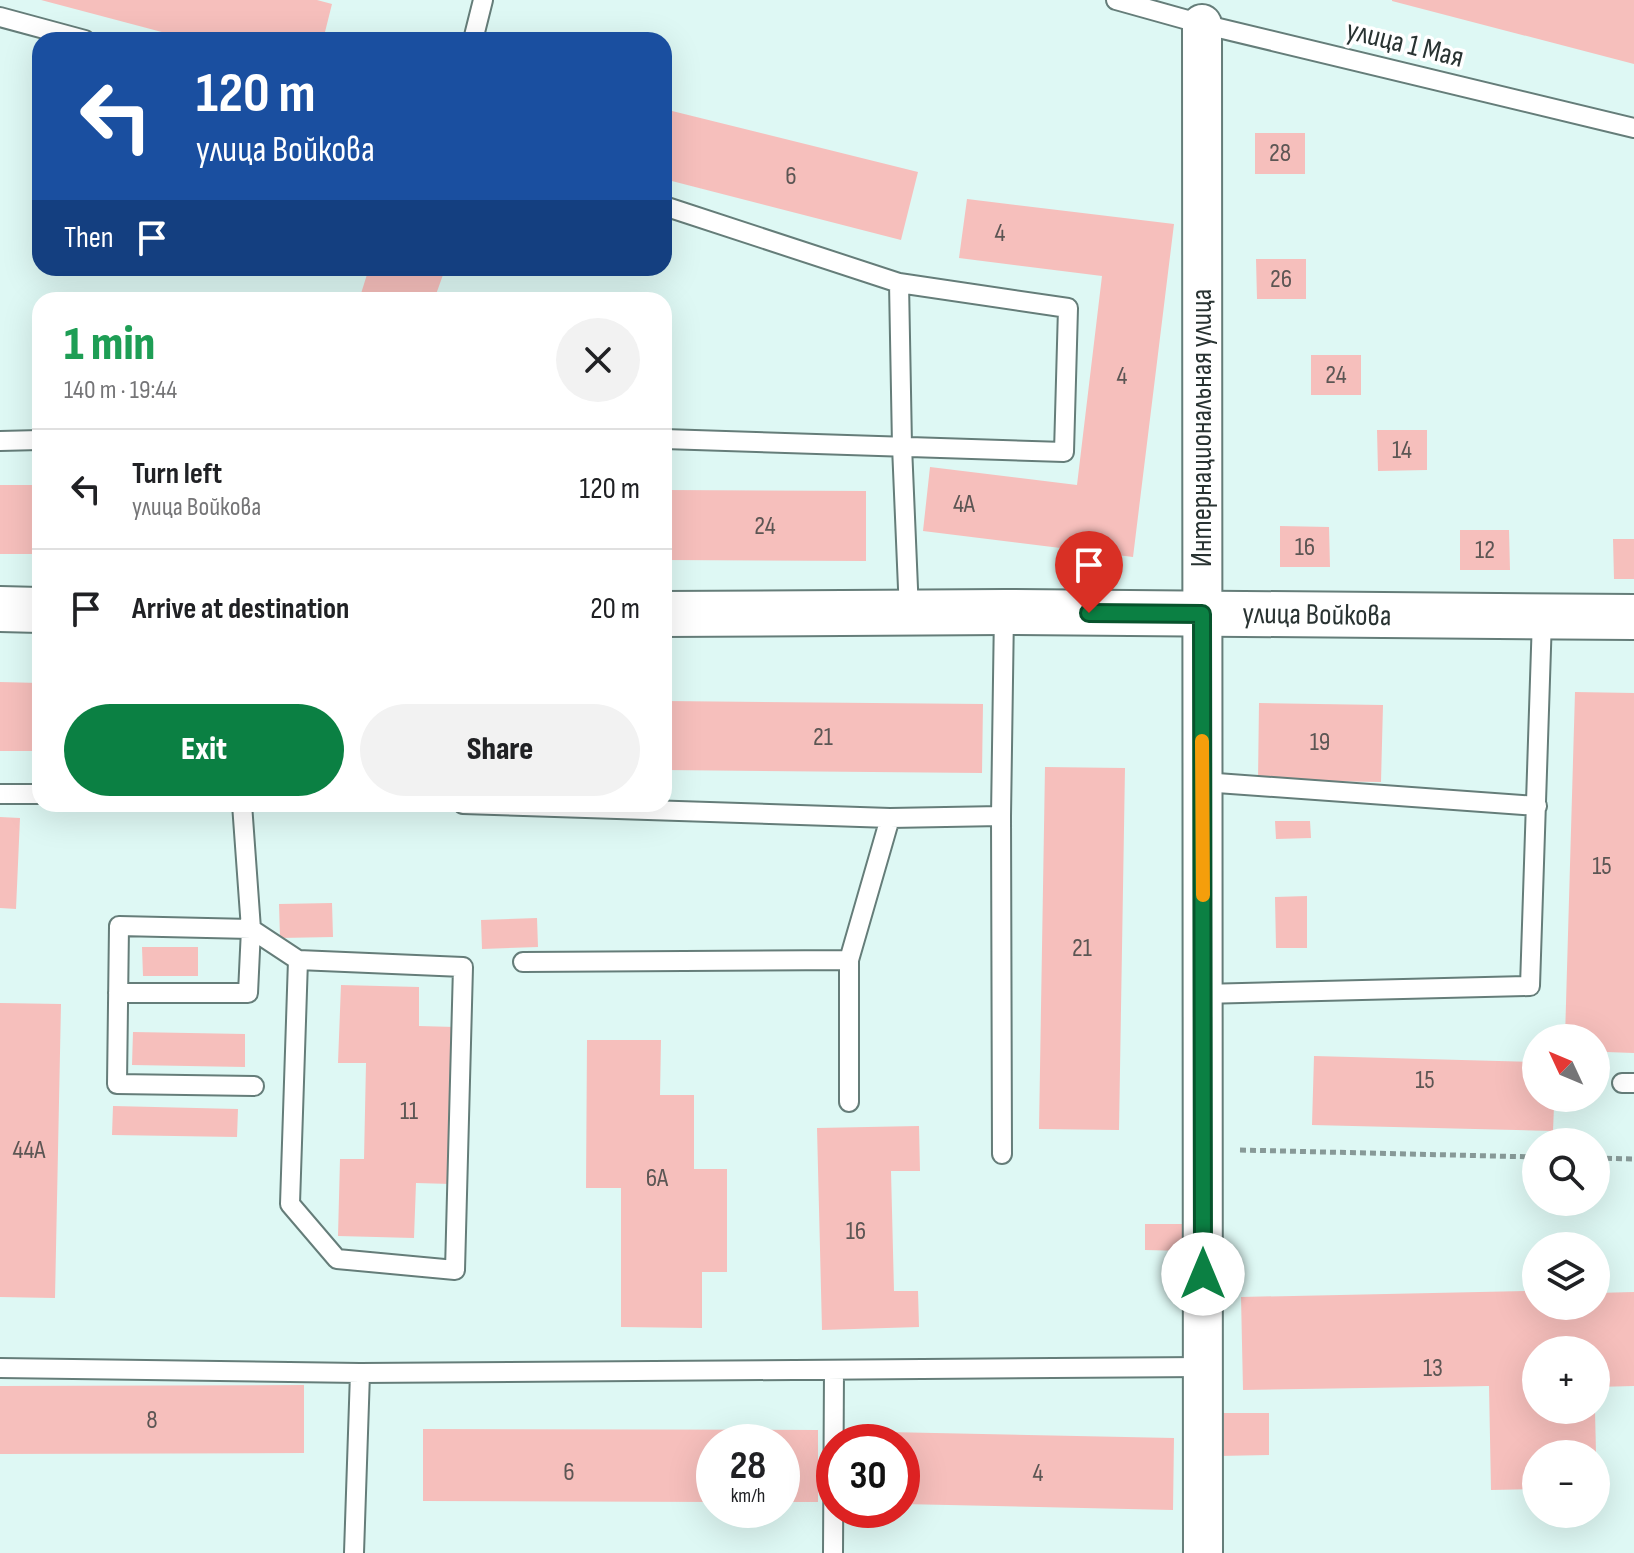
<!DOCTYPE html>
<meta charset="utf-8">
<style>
body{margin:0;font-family:"Sofia Sans Condensed",sans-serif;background:#f2f2f2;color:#202124;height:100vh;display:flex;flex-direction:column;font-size:30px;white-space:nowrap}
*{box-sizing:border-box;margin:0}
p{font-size:26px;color:#757577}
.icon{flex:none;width:44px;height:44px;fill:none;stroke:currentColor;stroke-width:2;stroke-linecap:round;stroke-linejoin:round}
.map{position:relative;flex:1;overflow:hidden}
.panel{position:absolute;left:32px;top:292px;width:640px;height:520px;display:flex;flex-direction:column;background:#fff;border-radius:24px;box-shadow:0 8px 32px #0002}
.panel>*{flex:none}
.hud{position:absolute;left:32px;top:32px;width:640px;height:244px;border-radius:24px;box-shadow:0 8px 32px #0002;background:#1a4fa0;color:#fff;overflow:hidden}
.needle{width:52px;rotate:314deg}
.tools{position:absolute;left:1522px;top:1024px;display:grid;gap:16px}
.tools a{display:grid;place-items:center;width:88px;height:88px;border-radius:50%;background:#fff;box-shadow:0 8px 32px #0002;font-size:40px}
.speed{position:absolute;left:696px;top:1424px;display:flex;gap:16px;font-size:40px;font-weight:700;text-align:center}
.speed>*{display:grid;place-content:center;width:104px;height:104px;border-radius:50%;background:#fff;box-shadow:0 8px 32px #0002;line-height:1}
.speed small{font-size:20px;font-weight:400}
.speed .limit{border:12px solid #d22;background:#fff;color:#111}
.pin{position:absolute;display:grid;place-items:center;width:68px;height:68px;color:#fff;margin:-82px -34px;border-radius:50% 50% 50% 0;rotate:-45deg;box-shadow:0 0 8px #0007}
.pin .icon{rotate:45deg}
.me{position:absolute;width:88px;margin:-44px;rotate:0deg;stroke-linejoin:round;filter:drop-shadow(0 0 6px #0008)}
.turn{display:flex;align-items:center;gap:28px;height:168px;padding:0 32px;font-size:36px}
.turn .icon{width:104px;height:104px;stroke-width:2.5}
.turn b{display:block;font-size:56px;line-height:68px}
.then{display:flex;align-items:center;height:76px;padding:0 32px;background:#0003;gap:16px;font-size:30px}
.round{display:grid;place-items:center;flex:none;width:84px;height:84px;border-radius:42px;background:#f2f2f2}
.overview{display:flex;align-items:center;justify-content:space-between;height:136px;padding:0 32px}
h1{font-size:48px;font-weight:800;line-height:60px;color:#1e9e55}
.action{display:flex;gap:16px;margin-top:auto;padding:16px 32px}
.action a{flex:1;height:92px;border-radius:48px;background:#0b8043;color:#fff;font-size:32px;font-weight:800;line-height:92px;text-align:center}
.action a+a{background:#f2f2f2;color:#202124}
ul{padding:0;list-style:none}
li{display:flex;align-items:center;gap:24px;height:120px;padding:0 32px;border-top:2px solid #e0e0e0}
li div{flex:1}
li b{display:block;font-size:30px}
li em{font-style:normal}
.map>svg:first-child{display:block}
.building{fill:#f6bfbc}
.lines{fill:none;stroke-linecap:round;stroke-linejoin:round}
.lane-casing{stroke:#657d79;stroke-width:22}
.street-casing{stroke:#657d79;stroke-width:42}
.secondary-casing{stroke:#657d79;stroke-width:48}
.path{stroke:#879997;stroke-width:5;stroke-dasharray:6 4;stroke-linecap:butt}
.lane{stroke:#fff;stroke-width:18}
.street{stroke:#fff;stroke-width:38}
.secondary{stroke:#fff;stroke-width:44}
.route-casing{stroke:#07532c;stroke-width:20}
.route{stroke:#0b8043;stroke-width:14}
.slow{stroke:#f59e0b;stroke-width:14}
.labels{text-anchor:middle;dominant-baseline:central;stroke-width:7;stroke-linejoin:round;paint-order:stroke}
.number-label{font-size:26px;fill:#5c5654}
.street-label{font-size:30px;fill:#293332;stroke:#fff}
</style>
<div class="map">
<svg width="1634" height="1553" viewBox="0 0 1634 1553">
<rect width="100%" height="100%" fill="#def8f4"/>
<path class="building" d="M 41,0 L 317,0 L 332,4 L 323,40 L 192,40 Z
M 1392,0 L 1634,0 L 1634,64 L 1392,1 Z
M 664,109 L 918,172 L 901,240 L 664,179 Z
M 1255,133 L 1305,133 L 1305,174 L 1255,174 Z
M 967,199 L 1174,224 L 1133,557 L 923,531 L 930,467 L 1077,485 L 1102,276 L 959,258 Z
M 1256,259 L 1306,259 L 1306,299 L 1257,299 Z
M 369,268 L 433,268 L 444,272 L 434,300 L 359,300 Z
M 1311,355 L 1361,355 L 1361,395 L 1311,395 Z
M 1377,430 L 1427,430 L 1427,470 L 1378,471 Z
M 0,485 L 40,485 L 40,554 L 0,554 Z
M 664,490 L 866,491 L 866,561 L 664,560 Z
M 1280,526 L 1329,527 L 1330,567 L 1280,567 Z
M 1460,530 L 1509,530 L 1510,570 L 1460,570 Z
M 1613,539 L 1634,539 L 1634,579 L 1614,579 Z
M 0,682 L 40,683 L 40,751 L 0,751 Z
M 1575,692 L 1634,693 L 1634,1053 L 1606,1052 L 1605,1085 L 1596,1085 L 1596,1038 L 1565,1038 Z
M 664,701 L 983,704 L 982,773 L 664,770 Z
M 1259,703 L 1383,705 L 1381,782 L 1258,780 Z
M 1045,767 L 1125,768 L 1119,1130 L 1039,1129 Z
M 0,817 L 20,818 L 16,909 L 0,908 Z
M 1275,821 L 1310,821 L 1311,838 L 1276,839 Z
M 1307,896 L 1307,948 L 1276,948 L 1275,897 Z
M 332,903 L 333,937 L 280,938 L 279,904 Z
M 537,918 L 538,947 L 482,949 L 481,920 Z
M 142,947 L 198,947 L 198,976 L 143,976 Z
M 341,985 L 419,987 L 419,1026 L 455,1027 L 451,1184 L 416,1183 L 414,1238 L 338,1236 L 340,1159 L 364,1159 L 366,1063 L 338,1063 Z
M 0,1003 L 61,1004 L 55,1298 L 0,1297 Z
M 133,1032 L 245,1034 L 245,1067 L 132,1065 Z
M 587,1040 L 661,1040 L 660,1095 L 694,1095 L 694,1169 L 727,1169 L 727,1272 L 702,1272 L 702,1328 L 621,1327 L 621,1188 L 586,1188 Z
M 1314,1056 L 1536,1062 L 1536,1098 L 1579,1098 L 1578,1107 L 1554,1106 L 1553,1131 L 1312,1125 Z
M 113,1106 L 238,1109 L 237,1137 L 112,1135 Z
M 919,1126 L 920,1171 L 891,1171 L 894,1291 L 918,1291 L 919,1327 L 822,1330 L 817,1128 Z
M 1145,1224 L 1185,1224 L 1185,1251 L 1145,1250 Z
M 1530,1263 L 1536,1263 L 1536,1306 L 1596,1306 L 1596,1293 L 1634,1292 L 1634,1386 L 1596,1387 L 1596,1350 L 1536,1350 L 1536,1410 L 1595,1410 L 1596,1454 L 1536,1454 L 1536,1489 L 1491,1490 L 1489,1386 L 1243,1390 L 1241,1297 L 1530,1291 Z
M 304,1385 L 304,1453 L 0,1454 L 0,1386 Z
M 1218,1413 L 1269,1413 L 1269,1455 L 1218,1456 Z
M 423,1429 L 818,1430 L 818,1502 L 782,1502 L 782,1442 L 714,1442 L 714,1502 L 423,1501 Z
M 887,1432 L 1174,1438 L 1173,1510 L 902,1504 L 902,1442 L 887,1442 Z"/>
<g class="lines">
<g class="lane-casing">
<path id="lane" d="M 1116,0 L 1202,24 L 1634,128
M 0,17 L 85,40
M 473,40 L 483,0
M 664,206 L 899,283 L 902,446 L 909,612
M 664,439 L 1064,452 L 1068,308 L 899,283
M 0,441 L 40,440
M 1203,782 L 1537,806
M 0,794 L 40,794
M 242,804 L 251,929 L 298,960 L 463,967 L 455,1270 L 337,1259 L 290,1204 L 298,960
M 463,804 L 890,818 L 1001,816 L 1004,612
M 1001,816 L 1002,1154
M 523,962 L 849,960
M 118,993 L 248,993 L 251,929 L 119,926 L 117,1084 L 254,1086
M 1202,994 L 1530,986 L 1542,618
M 1622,1083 L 1634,1083
M 849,1102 L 849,960 L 890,818
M 0,1368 L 360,1373 L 1203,1367
M 354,1553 L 360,1373
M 833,1553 L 834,1370"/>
</g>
<g class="street-casing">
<path id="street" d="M 1202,24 L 1203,1553"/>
</g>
<g class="secondary-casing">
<path id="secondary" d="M 0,609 L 40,610
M 664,614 L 1004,612 L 1634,617"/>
</g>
<path class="path" d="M 1240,1150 L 1536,1157
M 1596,1158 L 1634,1159"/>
<use href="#lane" class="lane"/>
<use href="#street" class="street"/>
<use href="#secondary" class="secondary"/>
</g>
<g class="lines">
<g class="route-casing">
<path id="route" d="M 1089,613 L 1202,614 L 1203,1274"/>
</g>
<use href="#route" class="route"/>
<path class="slow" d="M 1202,741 L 1203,895"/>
</g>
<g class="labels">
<g class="number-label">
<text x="1280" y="153">28</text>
<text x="791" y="176">6</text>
<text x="1000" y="233">4</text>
<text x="1281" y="279">26</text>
<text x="1336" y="375">24</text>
<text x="1122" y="376">4</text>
<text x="1402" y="450">14</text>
<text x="964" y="504">4А</text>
<text x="765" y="526">24</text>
<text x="1305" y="547">16</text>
<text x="1485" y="550">12</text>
<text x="823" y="737">21</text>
<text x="1320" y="742">19</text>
<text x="1602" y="866">15</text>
<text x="1082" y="948">21</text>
<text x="1425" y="1080">15</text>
<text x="409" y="1111">11</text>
<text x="29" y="1150">44А</text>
<text x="657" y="1178">6А</text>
<text x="856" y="1231">16</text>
<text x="1433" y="1368">13</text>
<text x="152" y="1420">8</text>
<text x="569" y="1472">6</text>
<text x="1038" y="1473">4</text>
</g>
<g class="street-label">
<text transform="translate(1405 44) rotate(14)">улица 1 Мая</text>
<text transform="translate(1202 428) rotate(-90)">Интернациональная улица</text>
<text transform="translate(1317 615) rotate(1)">улица Войкова</text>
</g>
</g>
</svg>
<div class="tools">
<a><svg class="needle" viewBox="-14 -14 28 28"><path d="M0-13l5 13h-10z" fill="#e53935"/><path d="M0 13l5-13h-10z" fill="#757577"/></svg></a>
<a><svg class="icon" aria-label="search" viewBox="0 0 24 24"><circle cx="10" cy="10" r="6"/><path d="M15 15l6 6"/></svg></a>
<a><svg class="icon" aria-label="layers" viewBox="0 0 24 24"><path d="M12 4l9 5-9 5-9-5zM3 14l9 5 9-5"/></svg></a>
<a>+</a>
<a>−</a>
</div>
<div class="speed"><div>28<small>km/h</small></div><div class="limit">30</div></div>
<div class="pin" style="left:1089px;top:613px;background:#d93025"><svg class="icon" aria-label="arrive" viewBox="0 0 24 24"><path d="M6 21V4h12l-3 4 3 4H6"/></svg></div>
<svg class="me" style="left:1203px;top:1274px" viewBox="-20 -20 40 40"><circle r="19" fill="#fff"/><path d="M0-13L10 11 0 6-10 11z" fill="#0b8043"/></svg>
<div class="hud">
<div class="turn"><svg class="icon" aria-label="left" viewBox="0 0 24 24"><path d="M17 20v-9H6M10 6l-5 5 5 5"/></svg><div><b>120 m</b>улица Войкова</div></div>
<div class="then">Then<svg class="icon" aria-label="arrive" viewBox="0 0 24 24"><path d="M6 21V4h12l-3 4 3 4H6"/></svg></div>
</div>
<section class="panel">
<div class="overview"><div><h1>1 min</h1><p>140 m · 19:44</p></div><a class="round"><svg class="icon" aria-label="close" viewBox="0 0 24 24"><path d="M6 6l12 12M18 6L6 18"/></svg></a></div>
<ul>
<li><svg class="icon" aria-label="left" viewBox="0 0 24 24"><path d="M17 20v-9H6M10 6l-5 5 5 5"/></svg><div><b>Turn left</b><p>улица Войкова</p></div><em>120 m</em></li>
<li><svg class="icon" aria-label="arrive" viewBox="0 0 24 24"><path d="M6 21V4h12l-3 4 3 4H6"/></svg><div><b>Arrive at destination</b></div><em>20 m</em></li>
</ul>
<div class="action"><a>Exit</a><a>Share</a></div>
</section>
</div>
